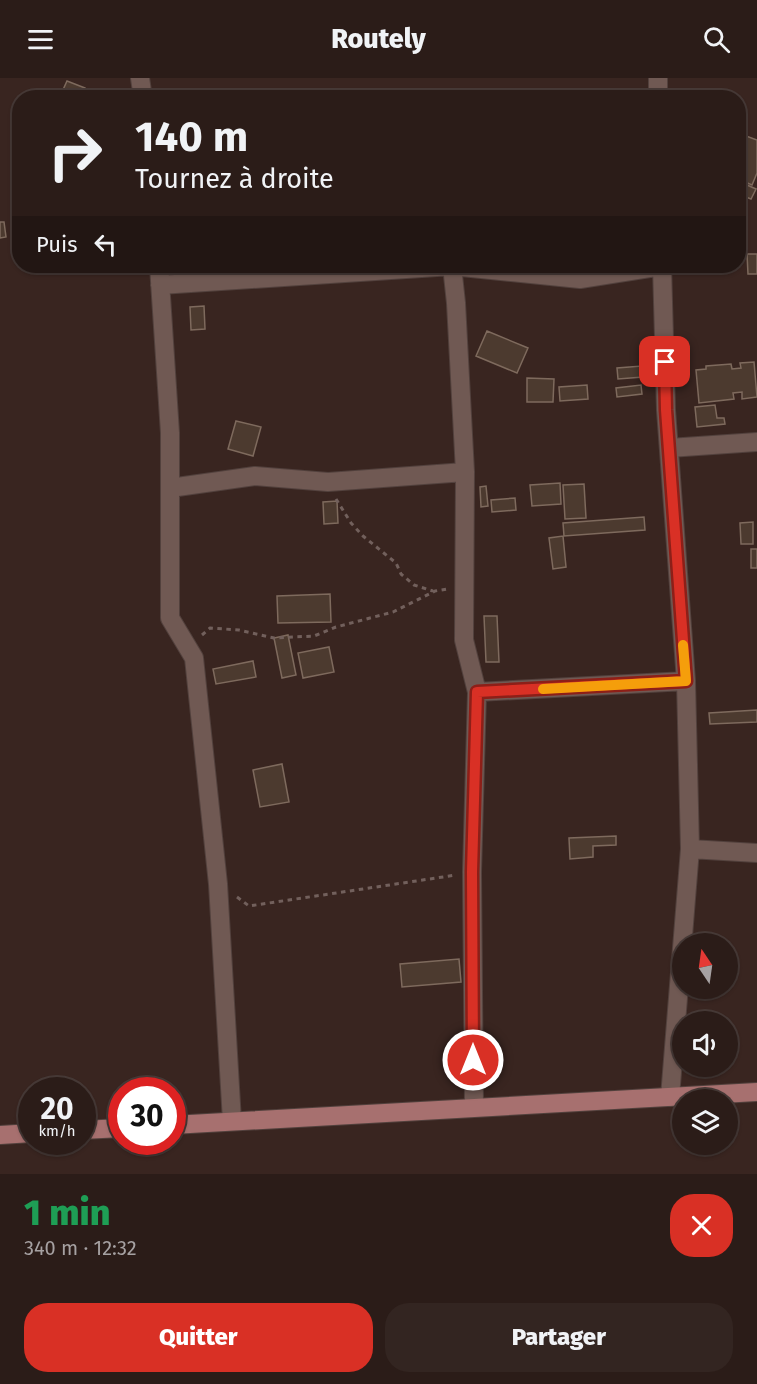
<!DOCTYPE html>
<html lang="fr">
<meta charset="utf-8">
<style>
body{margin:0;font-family:"Fira Sans",sans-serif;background:#332521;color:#f1f3f6;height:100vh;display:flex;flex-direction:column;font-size:22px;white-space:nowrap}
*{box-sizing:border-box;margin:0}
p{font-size:20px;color:#a6a1a2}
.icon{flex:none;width:33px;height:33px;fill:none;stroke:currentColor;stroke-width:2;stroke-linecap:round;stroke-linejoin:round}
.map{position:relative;height:1096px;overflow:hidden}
.panel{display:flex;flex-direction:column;background:#2b1c18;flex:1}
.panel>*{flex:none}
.hud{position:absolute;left:12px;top:12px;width:734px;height:183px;border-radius:24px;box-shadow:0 2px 4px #0004,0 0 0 2px #473a37;background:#2b1c18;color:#f1f3f6;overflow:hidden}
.needle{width:39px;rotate:347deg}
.fabs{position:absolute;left:672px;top:855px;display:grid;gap:12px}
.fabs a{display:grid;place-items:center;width:66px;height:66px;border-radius:50%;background:#2b1c18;box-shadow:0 2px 4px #0004,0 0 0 2px #473a37;font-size:30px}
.speed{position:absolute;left:18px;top:999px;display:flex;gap:12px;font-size:30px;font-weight:700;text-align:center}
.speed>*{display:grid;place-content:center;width:78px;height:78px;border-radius:50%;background:#2b1c18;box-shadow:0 2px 4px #0004,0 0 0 2px #473a37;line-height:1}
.speed small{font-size:15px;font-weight:400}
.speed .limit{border:9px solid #d22;background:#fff;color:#111}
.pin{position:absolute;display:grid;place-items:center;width:51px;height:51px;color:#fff;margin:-26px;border-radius:12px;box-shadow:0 3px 9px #0006}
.me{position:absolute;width:66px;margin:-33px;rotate:0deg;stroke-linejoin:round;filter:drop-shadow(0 0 4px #0008)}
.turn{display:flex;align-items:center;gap:21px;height:126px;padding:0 24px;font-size:27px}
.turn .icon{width:78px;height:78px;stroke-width:2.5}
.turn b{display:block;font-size:42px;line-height:51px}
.then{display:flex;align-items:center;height:57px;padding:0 24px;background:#0003;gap:12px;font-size:22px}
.round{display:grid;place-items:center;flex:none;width:63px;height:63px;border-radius:24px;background:#332521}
.head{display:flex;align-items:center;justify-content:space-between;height:102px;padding:0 24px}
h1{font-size:36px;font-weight:800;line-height:45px;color:#1e9e55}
.button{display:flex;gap:12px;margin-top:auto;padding:12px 24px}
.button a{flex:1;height:69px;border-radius:24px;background:#d93025;color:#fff;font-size:24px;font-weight:800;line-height:69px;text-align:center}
.button a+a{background:#332521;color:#f1f3f6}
header{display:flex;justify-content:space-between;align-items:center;height:78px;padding:0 24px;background:#2b1c18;font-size:27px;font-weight:800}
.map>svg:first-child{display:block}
.building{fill:#4c3a2f;stroke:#7e6a5d;stroke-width:1.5}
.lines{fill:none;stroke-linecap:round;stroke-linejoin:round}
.minor-casing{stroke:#52413d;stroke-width:20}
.major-casing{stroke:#52413d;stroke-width:20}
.path{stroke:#72605c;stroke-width:3;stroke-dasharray:4.5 4.5;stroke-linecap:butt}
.minor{stroke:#705953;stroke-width:18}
.major{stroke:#a7706f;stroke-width:18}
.route-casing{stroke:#8d1f18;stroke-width:15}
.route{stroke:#d93025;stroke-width:10}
.slow{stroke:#f59e0b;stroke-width:10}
</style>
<header><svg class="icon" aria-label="menu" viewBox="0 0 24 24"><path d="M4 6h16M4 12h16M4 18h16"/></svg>Routely<svg class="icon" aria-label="search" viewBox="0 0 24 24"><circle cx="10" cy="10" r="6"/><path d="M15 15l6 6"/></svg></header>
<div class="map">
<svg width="757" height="1096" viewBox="0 0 757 1096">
<rect width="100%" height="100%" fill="#392520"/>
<path class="building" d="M 67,3 L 85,10 L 82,20 L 62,14 Z
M 718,12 L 732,20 L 713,20 Z
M 319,13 L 320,20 L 304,20 L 303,14 Z
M 738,55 L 757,62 L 757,95 L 752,107 L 738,101 Z
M 738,103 L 756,111 L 751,121 L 738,116 Z
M 0,144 L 4,144 L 6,159 L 0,160 Z
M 747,176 L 757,176 L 757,196 L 748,196 Z
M 204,228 L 205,251 L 191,252 L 190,229 Z
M 487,253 L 528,270 L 517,295 L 476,278 Z
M 754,284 L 757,319 L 742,321 L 742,314 L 733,315 L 734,321 L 699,325 L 696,292 L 706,291 L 706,288 L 731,286 L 732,291 L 741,290 L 740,285 Z
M 642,288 L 643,299 L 618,301 L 617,290 Z
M 527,300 L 554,301 L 553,324 L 527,324 Z
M 587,307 L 588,321 L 560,323 L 559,309 Z
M 641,307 L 642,316 L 617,319 L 616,310 Z
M 715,327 L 717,340 L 724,340 L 725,346 L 697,349 L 695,329 Z
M 236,343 L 261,349 L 253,378 L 228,371 Z
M 560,405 L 561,426 L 532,428 L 530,407 Z
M 584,406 L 586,440 L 565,441 L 563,407 Z
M 486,408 L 488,428 L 481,429 L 480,409 Z
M 515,420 L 516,432 L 492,434 L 491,422 Z
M 337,423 L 338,445 L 324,446 L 323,424 Z
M 644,439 L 645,452 L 564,458 L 563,445 Z
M 753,444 L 753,466 L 741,466 L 740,445 Z
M 563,458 L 566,489 L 553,491 L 549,460 Z
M 751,471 L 757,471 L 757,490 L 751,490 Z
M 330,516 L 331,544 L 278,545 L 277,518 Z
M 484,538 L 497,538 L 499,584 L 486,584 Z
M 288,557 L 296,597 L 282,600 L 274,560 Z
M 329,569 L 334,594 L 303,600 L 298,575 Z
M 253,583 L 256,599 L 216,606 L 213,591 Z
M 757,632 L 757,644 L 710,646 L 709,635 Z
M 282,686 L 289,724 L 260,729 L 253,692 Z
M 616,758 L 616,767 L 593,768 L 593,779 L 570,781 L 569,760 Z
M 459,881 L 461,904 L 402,909 L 400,886 Z"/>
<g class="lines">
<g class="minor-casing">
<path id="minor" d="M 140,0 L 143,20
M 658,0 L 658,20
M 159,188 L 170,355 L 170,540 L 194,580 L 218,806 L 232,1043
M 452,188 L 456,225 L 465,394 L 464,562 L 477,614 L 472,794 L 474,1029
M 662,188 L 666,332 L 686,603 L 690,771 L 670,1019
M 160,207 L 452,188 L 580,201 L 662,188
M 669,370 L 757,364
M 170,410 L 255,398 L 328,404 L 465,394
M 477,614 L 686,603
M 690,771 L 757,775"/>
</g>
<g class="major-casing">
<path id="major" d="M 172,1047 L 757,1014
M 82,1052 L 122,1050
M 0,1057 L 32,1055"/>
</g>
<path class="path" d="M 336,421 L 351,445 L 363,458 L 396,485 L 401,496 L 414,507 L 433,513
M 202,557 L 210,550 L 239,552 L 274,560 L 314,558 L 336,549 L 393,534 L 435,513 L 447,511
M 237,819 L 249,828 L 456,797"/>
<use href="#minor" class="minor"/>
<use href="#major" class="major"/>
</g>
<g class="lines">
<g class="route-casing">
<path id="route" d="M 473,982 L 472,794 L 477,614 L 686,603 L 666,332 L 665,284"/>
</g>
<use href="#route" class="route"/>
<path class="slow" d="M 543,611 L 686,603 L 683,567"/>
</g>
</svg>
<div class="fabs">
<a><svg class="needle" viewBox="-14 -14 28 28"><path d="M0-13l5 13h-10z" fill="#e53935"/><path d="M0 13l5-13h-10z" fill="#a6a1a2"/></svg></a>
<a><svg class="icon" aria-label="sound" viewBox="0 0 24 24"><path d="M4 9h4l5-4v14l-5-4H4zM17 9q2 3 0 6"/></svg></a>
<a><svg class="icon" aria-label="layers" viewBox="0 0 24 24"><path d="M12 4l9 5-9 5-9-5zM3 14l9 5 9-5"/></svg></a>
</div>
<div class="speed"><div>20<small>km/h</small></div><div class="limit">30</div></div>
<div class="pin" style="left:665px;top:284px;background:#d93025"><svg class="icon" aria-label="arrive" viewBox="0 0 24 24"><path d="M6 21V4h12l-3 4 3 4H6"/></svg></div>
<svg class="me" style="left:473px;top:982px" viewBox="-20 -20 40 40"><circle r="17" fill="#d93025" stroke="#fff" stroke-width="3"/><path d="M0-11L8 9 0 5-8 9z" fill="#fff"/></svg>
<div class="hud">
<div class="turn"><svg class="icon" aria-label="right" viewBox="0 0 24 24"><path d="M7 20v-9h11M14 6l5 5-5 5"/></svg><div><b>140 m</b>Tournez à droite</div></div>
<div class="then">Puis<svg class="icon" aria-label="left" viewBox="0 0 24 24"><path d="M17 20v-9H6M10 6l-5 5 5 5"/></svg></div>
</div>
</div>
<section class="panel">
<div class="head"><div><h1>1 min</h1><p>340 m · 12:32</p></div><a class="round" style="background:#d93025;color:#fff"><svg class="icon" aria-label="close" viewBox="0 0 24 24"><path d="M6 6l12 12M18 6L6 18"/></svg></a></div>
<div class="button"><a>Quitter</a><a>Partager</a></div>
</section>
